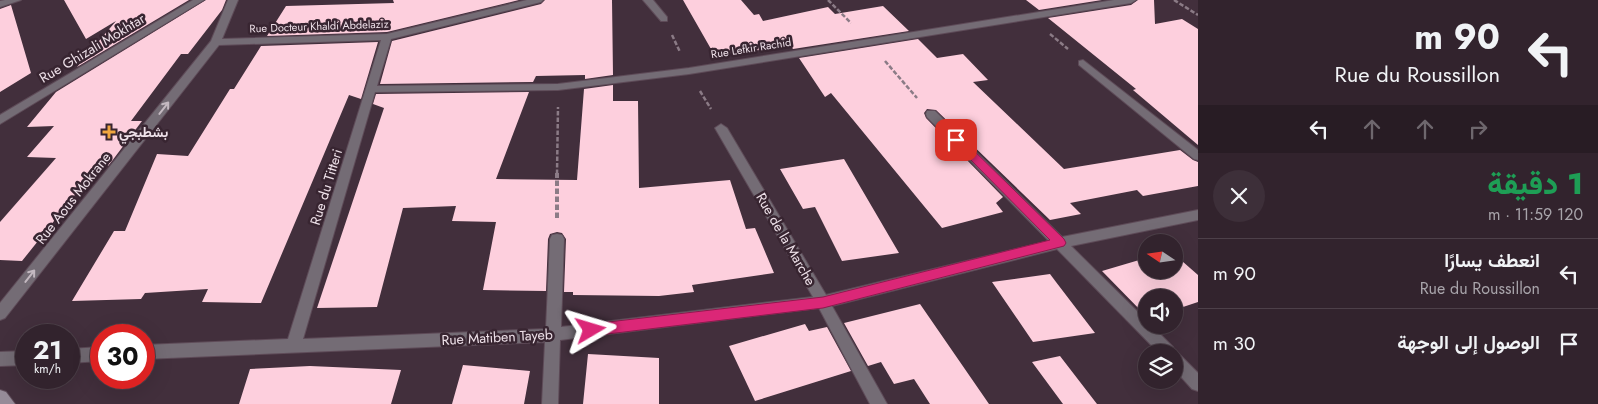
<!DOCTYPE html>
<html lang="ar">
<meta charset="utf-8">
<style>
body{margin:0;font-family:Jost,Vazirmatn,sans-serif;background:#3d2f39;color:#f1f3f6;direction:rtl;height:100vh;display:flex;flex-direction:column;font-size:19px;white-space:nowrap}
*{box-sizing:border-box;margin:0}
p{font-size:16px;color:#a8a4aa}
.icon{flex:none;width:28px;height:28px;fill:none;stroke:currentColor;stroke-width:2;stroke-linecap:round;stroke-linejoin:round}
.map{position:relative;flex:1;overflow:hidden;direction:ltr}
.drawer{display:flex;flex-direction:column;background:#32232d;width:400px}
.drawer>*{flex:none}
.hud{background:#32232d;color:#f1f3f6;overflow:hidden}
.needle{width:32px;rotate:283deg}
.buttons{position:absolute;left:1138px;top:234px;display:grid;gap:10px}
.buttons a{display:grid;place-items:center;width:45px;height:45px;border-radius:50%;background:#32232d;box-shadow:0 5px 20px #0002,0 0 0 1px #4d4049;font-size:25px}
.speed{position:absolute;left:15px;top:324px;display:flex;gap:10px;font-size:25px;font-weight:700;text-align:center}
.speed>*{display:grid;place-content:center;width:65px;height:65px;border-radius:50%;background:#32232d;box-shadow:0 5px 20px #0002,0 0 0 1px #4d4049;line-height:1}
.speed small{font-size:12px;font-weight:400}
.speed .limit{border:8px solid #d22;background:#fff;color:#111}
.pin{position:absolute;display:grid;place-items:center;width:42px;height:42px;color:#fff;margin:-21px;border-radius:10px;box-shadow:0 2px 8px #0006}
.me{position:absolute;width:55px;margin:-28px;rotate:83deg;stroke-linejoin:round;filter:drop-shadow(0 0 4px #0008)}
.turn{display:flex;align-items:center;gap:18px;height:105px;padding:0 15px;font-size:22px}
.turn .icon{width:65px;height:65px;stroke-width:2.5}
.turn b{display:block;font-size:35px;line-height:42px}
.lanes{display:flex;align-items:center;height:48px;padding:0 15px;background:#0003;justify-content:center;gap:25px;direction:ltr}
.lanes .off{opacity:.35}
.round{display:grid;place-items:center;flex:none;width:52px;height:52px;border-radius:26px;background:#3d2f39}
.head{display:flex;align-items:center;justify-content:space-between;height:85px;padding:0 15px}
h1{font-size:30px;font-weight:800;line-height:38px;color:#1e9e55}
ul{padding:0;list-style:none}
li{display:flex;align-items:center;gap:15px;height:70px;padding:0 15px;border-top:1px solid #4d4049}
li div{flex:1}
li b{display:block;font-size:19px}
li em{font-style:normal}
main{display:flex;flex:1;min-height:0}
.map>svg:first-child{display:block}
.building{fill:#fdcfdd}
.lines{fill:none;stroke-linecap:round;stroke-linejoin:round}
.street-casing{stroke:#5e4b58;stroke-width:2}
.secondary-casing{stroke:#5e4b58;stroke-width:2}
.path-far1{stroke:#8b7b86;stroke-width:2.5;stroke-dasharray:4.5 2;stroke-linecap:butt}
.path{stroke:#8b7b86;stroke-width:4;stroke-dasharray:5.5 2.5;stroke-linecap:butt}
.street{fill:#746c75;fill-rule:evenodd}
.secondary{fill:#968b98;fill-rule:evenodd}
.oneway{stroke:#c3b8c0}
.route{fill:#db2777;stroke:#8e194d}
.poi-dot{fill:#f0a63f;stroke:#382531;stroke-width:2}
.labels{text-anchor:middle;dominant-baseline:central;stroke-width:5;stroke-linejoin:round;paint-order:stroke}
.far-street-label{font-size:11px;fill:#eee1e9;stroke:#382531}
.street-label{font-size:14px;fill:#eee1e9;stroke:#382531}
.poi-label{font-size:14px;font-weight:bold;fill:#eee1e9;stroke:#382531;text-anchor:start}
</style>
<main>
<section class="drawer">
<div class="hud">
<div class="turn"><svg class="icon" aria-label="left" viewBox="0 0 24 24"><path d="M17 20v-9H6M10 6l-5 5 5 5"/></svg><div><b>90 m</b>Rue du Roussillon</div></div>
<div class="lanes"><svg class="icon" aria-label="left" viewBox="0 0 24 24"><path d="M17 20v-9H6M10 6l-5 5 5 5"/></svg><svg class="icon off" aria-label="ahead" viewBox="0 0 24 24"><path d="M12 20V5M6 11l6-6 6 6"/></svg><svg class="icon off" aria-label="ahead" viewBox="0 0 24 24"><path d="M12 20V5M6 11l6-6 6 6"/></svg><svg class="icon off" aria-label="right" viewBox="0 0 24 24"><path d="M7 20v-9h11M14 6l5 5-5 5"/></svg></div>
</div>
<div class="head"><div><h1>1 دقيقة</h1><p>120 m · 11:59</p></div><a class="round"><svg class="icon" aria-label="close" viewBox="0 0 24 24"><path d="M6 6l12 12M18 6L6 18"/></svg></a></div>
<ul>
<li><svg class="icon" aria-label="left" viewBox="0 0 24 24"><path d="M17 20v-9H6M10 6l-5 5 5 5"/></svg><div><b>انعطف يسارًا</b><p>Rue du Roussillon</p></div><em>90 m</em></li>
<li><svg class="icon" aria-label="arrive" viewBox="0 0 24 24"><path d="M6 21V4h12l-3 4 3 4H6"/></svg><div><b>الوصول إلى الوجهة</b></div><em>30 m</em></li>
</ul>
</section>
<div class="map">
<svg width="1198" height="404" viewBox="0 0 1198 404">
<rect width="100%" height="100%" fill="#422f3c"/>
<path class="building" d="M 64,0 L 189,0 L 77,67 L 116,21 L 86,39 Z
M 206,0 L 226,0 L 222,10 L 188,54 L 181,54 L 131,121 L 142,121 L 112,161 L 108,166 L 98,166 L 22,261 L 0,260 L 0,222 L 56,158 L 27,157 L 54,126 L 27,127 L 56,92 Z
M 393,0 L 519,0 L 387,32 L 267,36 L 286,6 L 394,3 Z
M 545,0 L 612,0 L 613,75 L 585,79 L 585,75 L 536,76 L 533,82 L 380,84 L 392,41 L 541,4 Z
M 683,0 L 741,0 L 754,15 L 759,14 L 763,21 L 828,7 L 835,14 L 883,6 L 909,31 L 793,49 L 791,46 L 719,55 L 716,48 L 711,49 Z
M 1026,0 L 1102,0 L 1039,10 Z
M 1138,0 L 1154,0 L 1155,24 L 1182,19 L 1198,29 L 1198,145 L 1133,90 L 1136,89 L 1048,18 L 1131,5 Z
M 11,5 L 31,73 L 0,92 L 0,9 Z
M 918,39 L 937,58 L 963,54 L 988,80 L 973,82 L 1064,169 L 1180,150 L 1193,160 L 1198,162 L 1198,186 L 1143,196 L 1137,190 L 1070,203 L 1081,214 L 1050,220 L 936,110 L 927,109 L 924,113 L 926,118 L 1003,197 L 996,203 L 1003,212 L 942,228 L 831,93 L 825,97 L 799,58 Z
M 378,42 L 361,99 L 349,95 L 261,303 L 202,302 L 208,289 L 145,293 L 141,299 L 72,301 L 114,231 L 125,231 L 157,154 L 188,156 L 230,89 L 234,89 L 261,46 Z
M 613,85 L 613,101 L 638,101 L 639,188 L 730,180 L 746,229 L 755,228 L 774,273 L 692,285 L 694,292 L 659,296 L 573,295 L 573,292 L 564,292 L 566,239 L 562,233 L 557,232 L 550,234 L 548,239 L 546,291 L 483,290 L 496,222 L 452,221 L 456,206 L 403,208 L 377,307 L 317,308 L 384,108 L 373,104 L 376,94 L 529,92 L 496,179 L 577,180 L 584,89 Z
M 844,159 L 899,253 L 842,261 L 815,207 L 803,209 L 780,169 Z
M 1174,254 L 1198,275 L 1198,302 L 1174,310 L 1174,298 L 1146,298 L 1146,316 L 1102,271 L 1146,258 L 1146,270 L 1174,270 Z
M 1050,274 L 1056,282 L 1095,333 L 1033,342 L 992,282 Z
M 920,304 L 989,404 L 930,404 L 914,379 L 894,384 L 881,362 L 868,366 L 844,323 Z
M 805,324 L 809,331 L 827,327 L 851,371 L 755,401 L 729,346 Z
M 588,354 L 659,358 L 659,404 L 583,404 Z
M 1060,356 L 1097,404 L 1063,404 L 1032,362 Z
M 463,365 L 530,371 L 524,404 L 452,404 Z
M 310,366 L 401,370 L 391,404 L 239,404 L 250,369 Z"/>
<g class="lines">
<g class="street-casing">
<path id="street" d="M 5,0 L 21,0 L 0,7 L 0,1 Z
M 193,0 L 204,0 L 0,124 L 0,115 Z
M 228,0 L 238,0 L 222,39 L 387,34 L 527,0 L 543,0 L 541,2 L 391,39 L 377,86 L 558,84 L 689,68 L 1114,0 L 1136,0 L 1131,3 L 689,74 L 558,90 L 375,92 L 303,339 L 546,329 L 550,239 L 552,235 L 557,234 L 562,235 L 564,239 L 561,327 L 813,297 L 715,128 L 721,124 L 727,128 L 826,295 L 1049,241 L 927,117 L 926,114 L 927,111 L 935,111 L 1062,237 L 1198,210 L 1198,220 L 1071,246 L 1146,320 L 1146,325 L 1151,325 L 1173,347 L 1175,353 L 1179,354 L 1198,373 L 1198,391 L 1192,389 L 1174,369 L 1174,352 L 1158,352 L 1057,249 L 832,306 L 887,404 L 870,404 L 819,308 L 560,340 L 558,404 L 542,404 L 545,342 L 144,359 L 144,345 L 288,339 L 381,40 L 219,45 L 5,318 L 0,320 L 0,303 L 211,41 Z
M 643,0 L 653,0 L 667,17 L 667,21 L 661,21 Z
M 1083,60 L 1198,150 L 1198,160 L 1194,159 L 1079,65 L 1079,61 Z
M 101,347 L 101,361 L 69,363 L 69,349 Z
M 26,351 L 26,365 L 0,366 L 0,352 Z"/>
</g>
<g class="secondary-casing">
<path id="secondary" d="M 0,390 L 6,392 L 15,404 L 0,404 Z"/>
</g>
<path class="path-far1" d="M 828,0 L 851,23
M 1174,0 L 1198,15
M 1050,34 L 1068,49
M 672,35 L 680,52
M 885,61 L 917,98
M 700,91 L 711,109
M 557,174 L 558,107"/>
<path class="path" d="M 557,218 L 557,173"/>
<use href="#street" class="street"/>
<use href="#secondary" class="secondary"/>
</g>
<defs><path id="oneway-shaft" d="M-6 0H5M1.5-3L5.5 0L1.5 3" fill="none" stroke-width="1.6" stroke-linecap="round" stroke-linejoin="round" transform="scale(1.25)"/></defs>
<g class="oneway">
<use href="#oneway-shaft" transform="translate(164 108) rotate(-52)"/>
<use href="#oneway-shaft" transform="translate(30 276) rotate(-52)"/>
</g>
<path class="route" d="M 956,136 L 960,137 L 1064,239 L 1066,243 L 1064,246 L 823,308 L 591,336 L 586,334 L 584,330 L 586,326 L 591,324 L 823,297 L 1050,240 L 953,142 L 951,140 Z"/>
<path class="poi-dot" d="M106.5 124.5h5v5h5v5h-5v5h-5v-5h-5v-5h5z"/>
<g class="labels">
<g class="far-street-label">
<text transform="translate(319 26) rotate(-2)">Rue Docteur Khaldi Abdelaziz</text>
<text transform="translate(751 48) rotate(-9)">Rue Lefkir Rachid</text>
</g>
<g class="street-label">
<text transform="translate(92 48) rotate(-31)">Rue Ghizali Mokhtar</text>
<text transform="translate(326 187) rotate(-73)">Rue du Titteri</text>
<text transform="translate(73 198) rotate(-52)">Rue Aous Mokrane</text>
<text transform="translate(786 239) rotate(60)">Rue de la Marche</text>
<text transform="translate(497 337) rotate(-3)">Rue Matiben Tayeb</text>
</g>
<g class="poi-label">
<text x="119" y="132">بشطبجي</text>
</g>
</g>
</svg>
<div class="buttons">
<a><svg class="needle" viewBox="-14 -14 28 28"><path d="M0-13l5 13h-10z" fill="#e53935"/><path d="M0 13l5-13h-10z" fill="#a8a4aa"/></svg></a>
<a><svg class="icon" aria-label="sound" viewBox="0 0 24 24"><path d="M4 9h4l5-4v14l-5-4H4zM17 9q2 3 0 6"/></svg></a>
<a><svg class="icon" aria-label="layers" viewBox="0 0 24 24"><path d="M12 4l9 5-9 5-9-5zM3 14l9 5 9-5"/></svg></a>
</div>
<div class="speed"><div>21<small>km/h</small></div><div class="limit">30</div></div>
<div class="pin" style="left:956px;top:140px;background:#d93025"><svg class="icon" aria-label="arrive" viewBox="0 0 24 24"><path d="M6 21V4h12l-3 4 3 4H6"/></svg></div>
<svg class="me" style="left:591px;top:330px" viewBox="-20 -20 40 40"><path d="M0-17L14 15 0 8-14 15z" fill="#db2777" stroke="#fff" stroke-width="4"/></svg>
</div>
</main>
